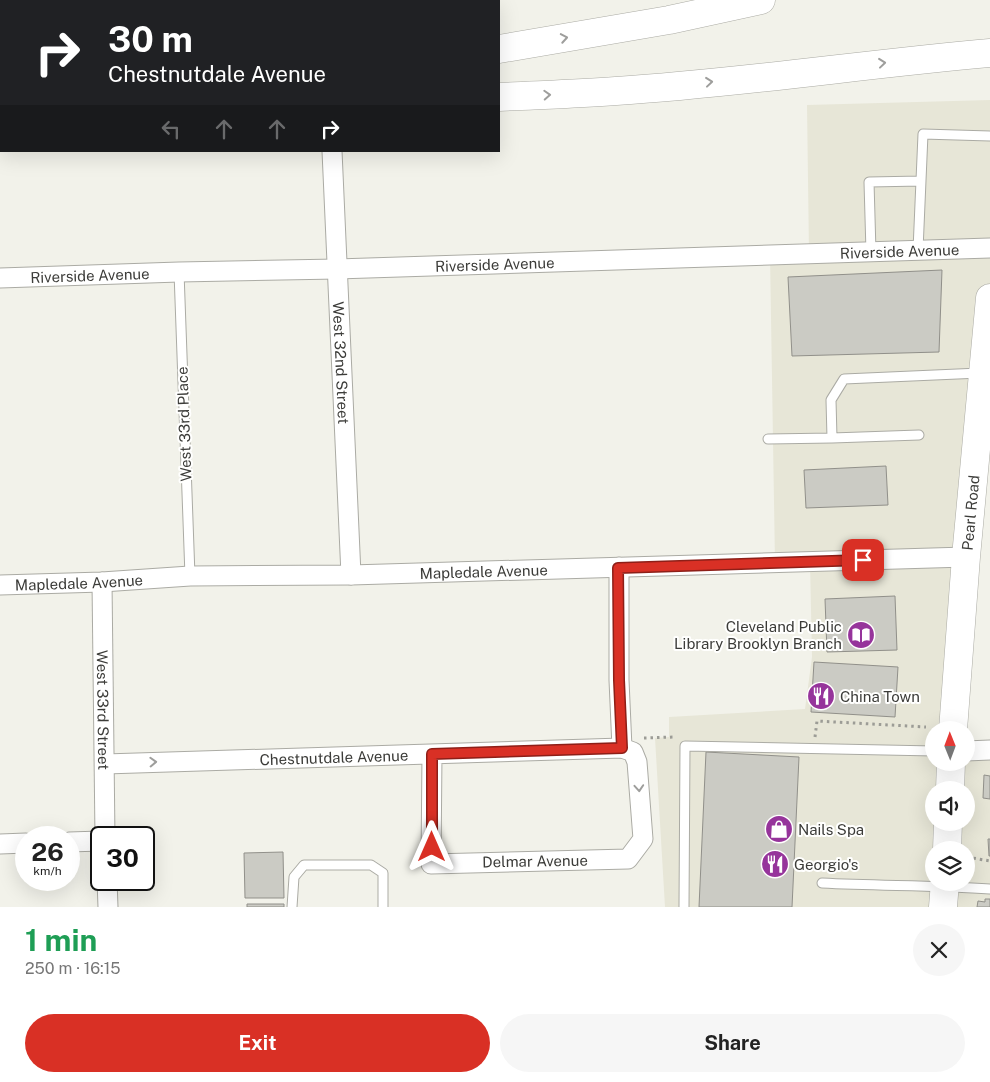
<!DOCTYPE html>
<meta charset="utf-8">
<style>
body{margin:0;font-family:"Public Sans",sans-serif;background:#f6f6f6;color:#222;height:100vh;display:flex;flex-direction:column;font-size:19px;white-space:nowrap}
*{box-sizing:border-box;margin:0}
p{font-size:16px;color:#767676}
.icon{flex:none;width:28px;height:28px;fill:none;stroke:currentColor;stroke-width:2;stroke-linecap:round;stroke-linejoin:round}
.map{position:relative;height:907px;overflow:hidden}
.sheet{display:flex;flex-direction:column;background:#fff;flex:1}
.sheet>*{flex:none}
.guide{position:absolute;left:0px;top:0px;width:500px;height:152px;box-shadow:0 5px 20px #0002;background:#202124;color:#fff;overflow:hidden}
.needle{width:32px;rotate:359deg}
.controls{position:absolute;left:925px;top:721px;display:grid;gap:10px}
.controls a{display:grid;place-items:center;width:50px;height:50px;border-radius:50%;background:#fff;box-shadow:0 5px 20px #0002;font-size:25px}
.speed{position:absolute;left:15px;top:826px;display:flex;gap:10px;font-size:25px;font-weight:700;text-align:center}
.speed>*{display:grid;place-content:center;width:65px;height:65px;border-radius:50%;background:#fff;box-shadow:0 5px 20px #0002;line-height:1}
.speed small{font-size:12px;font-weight:400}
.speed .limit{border:2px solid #111;border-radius:8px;background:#fff;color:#111}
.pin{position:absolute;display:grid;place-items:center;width:42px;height:42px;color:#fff;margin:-21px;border-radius:10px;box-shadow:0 2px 8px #0006}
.me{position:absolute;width:55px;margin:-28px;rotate:0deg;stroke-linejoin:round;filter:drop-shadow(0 0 4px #0008)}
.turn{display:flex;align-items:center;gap:18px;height:105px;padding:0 25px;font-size:22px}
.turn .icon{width:65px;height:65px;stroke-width:2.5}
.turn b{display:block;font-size:35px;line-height:42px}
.lanes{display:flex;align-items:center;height:48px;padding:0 25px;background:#0003;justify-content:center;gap:25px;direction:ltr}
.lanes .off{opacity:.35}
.round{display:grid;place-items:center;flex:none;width:52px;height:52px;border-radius:26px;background:#f6f6f6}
.overview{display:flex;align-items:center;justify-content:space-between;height:85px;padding:0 25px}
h1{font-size:30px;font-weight:700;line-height:38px;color:#1e9e55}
.cta{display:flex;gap:10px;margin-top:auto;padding:10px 25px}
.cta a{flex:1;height:58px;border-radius:30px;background:#d93025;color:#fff;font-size:20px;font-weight:700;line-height:58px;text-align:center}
.cta a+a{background:#f6f6f6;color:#222}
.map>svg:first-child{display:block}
.built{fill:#e7e6d7;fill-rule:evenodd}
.building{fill:#cbcbc4;stroke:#91908a}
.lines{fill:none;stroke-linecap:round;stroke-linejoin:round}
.service-casing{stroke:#ababa4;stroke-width:11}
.minor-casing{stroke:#ababa4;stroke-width:21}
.primary-casing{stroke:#ababa4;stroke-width:29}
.motorway-casing{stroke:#ababa4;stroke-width:29}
.path{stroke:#9c9c96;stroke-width:3;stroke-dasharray:2.5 4;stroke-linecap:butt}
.service{stroke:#fff;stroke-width:9}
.minor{stroke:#fff;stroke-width:19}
.primary{stroke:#fff;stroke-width:28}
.motorway{stroke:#fff;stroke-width:28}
.oneway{stroke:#9e9e9c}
.route-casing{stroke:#8d1f18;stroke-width:12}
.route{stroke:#d93025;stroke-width:9}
.labels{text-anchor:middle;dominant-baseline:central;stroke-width:4;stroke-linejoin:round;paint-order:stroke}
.street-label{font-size:15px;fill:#3c3c39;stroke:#fffffe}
.poi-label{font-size:15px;fill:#3c3c39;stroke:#fffffe;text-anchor:start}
</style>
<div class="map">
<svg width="990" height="907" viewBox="0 0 990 907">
<rect width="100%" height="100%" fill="#f2f2ea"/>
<path class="built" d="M 990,100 L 990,298 L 953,730 L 934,730 L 934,762 L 966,762 L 966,751 L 990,750 L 990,907 L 665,907 L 655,738 L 669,737 L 669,717 L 805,709 L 812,657 L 810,562 L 775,563 L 770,255 L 809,254 L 807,105 ZM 934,790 L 966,790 L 966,822 L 934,822 ZM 934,850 L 966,850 L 966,882 L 934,882 Z"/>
<path class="building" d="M 942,270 L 939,352 L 792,356 L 788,277 Z
M 886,466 L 888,505 L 806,508 L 804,470 Z
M 895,596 L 897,650 L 827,652 L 825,599 Z
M 814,662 L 898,667 L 895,717 L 811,712 Z
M 706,752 L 799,757 L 792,907 L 699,907 Z
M 984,775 L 990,776 L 990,799 L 983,798 Z
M 988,839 L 990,839 L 990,856 L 989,856 Z
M 283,852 L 284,898 L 245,898 L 244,853 Z
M 985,899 L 990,899 L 990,907 L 977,907 L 978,901 L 985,902 Z
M 247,904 L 284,904 L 284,907 L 247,907 Z"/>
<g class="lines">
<g class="service-casing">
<path id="service" d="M 918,250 L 923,134 L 990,136
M 871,252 L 869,182 L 921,181
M 179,272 L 190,576
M 919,435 L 832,438 L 831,400 L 844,379 L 980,373
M 768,439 L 832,438
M 822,883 C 878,886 934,885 990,889
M 292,907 L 294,877 L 304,865 L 371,865 L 383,873 L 383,907
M 684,907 L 685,746 L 934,751"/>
</g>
<g class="minor-casing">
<g id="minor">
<path id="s1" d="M 332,151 L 351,575"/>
<path id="s2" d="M 0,278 L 179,272 L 337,269 L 990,248"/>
<path d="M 619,567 L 619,680 L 622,748"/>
<path id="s3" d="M 102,582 L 105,838"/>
<path id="s4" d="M 0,585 L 102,582 L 190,576 L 351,575 L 966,557"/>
<path d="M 966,751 L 990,750"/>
<path id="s5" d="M 105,764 L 622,748 L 633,752 L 637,762 L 643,839 L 628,859 L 431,864 L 432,754"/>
<path d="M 69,842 L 101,841"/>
<path d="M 0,844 L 26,843"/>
<path d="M 107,880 L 108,907"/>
</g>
</g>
<g class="primary-casing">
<g id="primary">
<path id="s6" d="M 953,730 L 966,557 L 990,298"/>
<path d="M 950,790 L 951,762"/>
<path d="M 947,850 L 948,822"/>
<path d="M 943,907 L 945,882"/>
</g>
</g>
<g class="motorway-casing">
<path id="motorway" d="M 357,1 L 370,0
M 0,23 L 1,23
M 499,49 L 669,20 L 761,0
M 499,97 C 538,95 577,94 616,91 C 741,83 865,64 990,53
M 0,110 L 1,110"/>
</g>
<path class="path" d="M 815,737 L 817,721 L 926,727
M 644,738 L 675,737
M 967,857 L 990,861"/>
<use href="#service" class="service"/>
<use href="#minor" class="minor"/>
<use href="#primary" class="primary"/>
<use href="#motorway" class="motorway"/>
</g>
<defs><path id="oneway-chevron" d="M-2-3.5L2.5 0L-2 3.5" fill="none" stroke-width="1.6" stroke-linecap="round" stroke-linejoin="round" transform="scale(1.25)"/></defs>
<g class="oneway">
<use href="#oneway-chevron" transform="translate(564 38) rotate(-10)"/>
<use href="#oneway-chevron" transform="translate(882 63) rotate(-6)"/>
<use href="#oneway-chevron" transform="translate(709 82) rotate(-6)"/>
<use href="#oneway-chevron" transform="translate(547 95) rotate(-3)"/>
<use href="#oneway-chevron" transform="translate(153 762) rotate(-2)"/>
<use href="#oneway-chevron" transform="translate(639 788) rotate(86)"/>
</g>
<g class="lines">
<g class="route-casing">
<path id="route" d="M 432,847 L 432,754 L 622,748 L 619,680 L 618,568 L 863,560"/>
</g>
<use href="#route" class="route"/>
</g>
<defs>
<g id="library-disc" transform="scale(1.4375)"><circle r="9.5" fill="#96349b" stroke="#fffffe"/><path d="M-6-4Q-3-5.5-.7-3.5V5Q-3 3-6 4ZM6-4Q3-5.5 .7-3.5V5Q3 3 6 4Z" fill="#fff"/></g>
<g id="restaurant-disc" transform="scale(1.4375)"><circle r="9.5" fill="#96349b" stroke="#fffffe"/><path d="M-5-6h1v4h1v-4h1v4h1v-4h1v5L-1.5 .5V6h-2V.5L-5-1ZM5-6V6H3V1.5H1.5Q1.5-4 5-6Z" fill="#fff"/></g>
<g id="shop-disc" transform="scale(1.4375)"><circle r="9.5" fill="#96349b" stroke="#fffffe"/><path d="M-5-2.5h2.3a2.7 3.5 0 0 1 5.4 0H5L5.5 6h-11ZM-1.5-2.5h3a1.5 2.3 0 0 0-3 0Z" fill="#fff"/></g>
</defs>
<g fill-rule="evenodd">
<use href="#library-disc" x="861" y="635"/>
<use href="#restaurant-disc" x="821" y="696"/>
<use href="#shop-disc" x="779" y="829"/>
<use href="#restaurant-disc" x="775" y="864"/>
</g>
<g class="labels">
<g class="street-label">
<text stroke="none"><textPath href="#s2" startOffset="900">Riverside Avenue</textPath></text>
<text stroke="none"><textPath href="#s2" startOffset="495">Riverside Avenue</textPath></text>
<text stroke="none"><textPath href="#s2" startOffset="90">Riverside Avenue</textPath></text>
<text stroke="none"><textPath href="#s1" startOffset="212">West 32nd Street</textPath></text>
<text transform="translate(184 424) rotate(-92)">West 33rd Place</text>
<text stroke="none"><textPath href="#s6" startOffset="218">Pearl Road</textPath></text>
<text stroke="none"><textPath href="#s4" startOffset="484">Mapledale Avenue</textPath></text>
<text stroke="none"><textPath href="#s4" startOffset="79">Mapledale Avenue</textPath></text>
<text stroke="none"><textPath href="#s3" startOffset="128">West 33rd Street</textPath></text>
<text stroke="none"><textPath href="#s5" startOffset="229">Chestnutdale Avenue</textPath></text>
<text transform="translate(535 861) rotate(-1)">Delmar Avenue</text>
</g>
<g class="poi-label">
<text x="842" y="626" text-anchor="end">Cleveland Public<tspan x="842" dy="17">Library Brooklyn Branch</tspan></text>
<text x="840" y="696">China Town</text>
<text x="798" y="829">Nails Spa</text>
<text x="794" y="864">Georgio's</text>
</g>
</g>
</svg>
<div class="controls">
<a><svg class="needle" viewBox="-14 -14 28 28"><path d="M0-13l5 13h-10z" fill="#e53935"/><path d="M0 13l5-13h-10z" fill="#767676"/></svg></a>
<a><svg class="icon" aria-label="sound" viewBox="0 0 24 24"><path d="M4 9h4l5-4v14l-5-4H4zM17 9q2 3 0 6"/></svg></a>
<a><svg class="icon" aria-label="layers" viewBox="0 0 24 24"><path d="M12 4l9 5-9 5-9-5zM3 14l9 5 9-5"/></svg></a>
</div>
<div class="speed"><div>26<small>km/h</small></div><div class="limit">30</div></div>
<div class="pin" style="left:863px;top:560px;background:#d93025"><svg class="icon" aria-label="arrive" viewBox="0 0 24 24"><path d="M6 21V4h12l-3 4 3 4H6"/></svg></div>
<svg class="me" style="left:432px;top:847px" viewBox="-20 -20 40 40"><path d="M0-17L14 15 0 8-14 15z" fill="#d93025" stroke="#fff" stroke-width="4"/></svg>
<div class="guide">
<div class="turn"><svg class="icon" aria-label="right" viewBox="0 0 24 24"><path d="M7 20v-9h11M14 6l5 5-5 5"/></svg><div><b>30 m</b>Chestnutdale Avenue</div></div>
<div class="lanes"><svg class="icon off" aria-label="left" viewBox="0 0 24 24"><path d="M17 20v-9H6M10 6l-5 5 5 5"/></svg><svg class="icon off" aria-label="ahead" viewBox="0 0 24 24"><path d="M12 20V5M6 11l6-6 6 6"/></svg><svg class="icon off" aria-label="ahead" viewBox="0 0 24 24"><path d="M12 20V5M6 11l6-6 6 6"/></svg><svg class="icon" aria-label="right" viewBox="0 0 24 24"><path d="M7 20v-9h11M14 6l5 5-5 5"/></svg></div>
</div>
</div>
<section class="sheet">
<div class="overview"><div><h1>1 min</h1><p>250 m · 16:15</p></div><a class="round"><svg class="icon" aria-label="close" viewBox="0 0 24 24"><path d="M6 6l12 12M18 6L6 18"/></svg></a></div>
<div class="cta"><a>Exit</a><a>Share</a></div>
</section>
